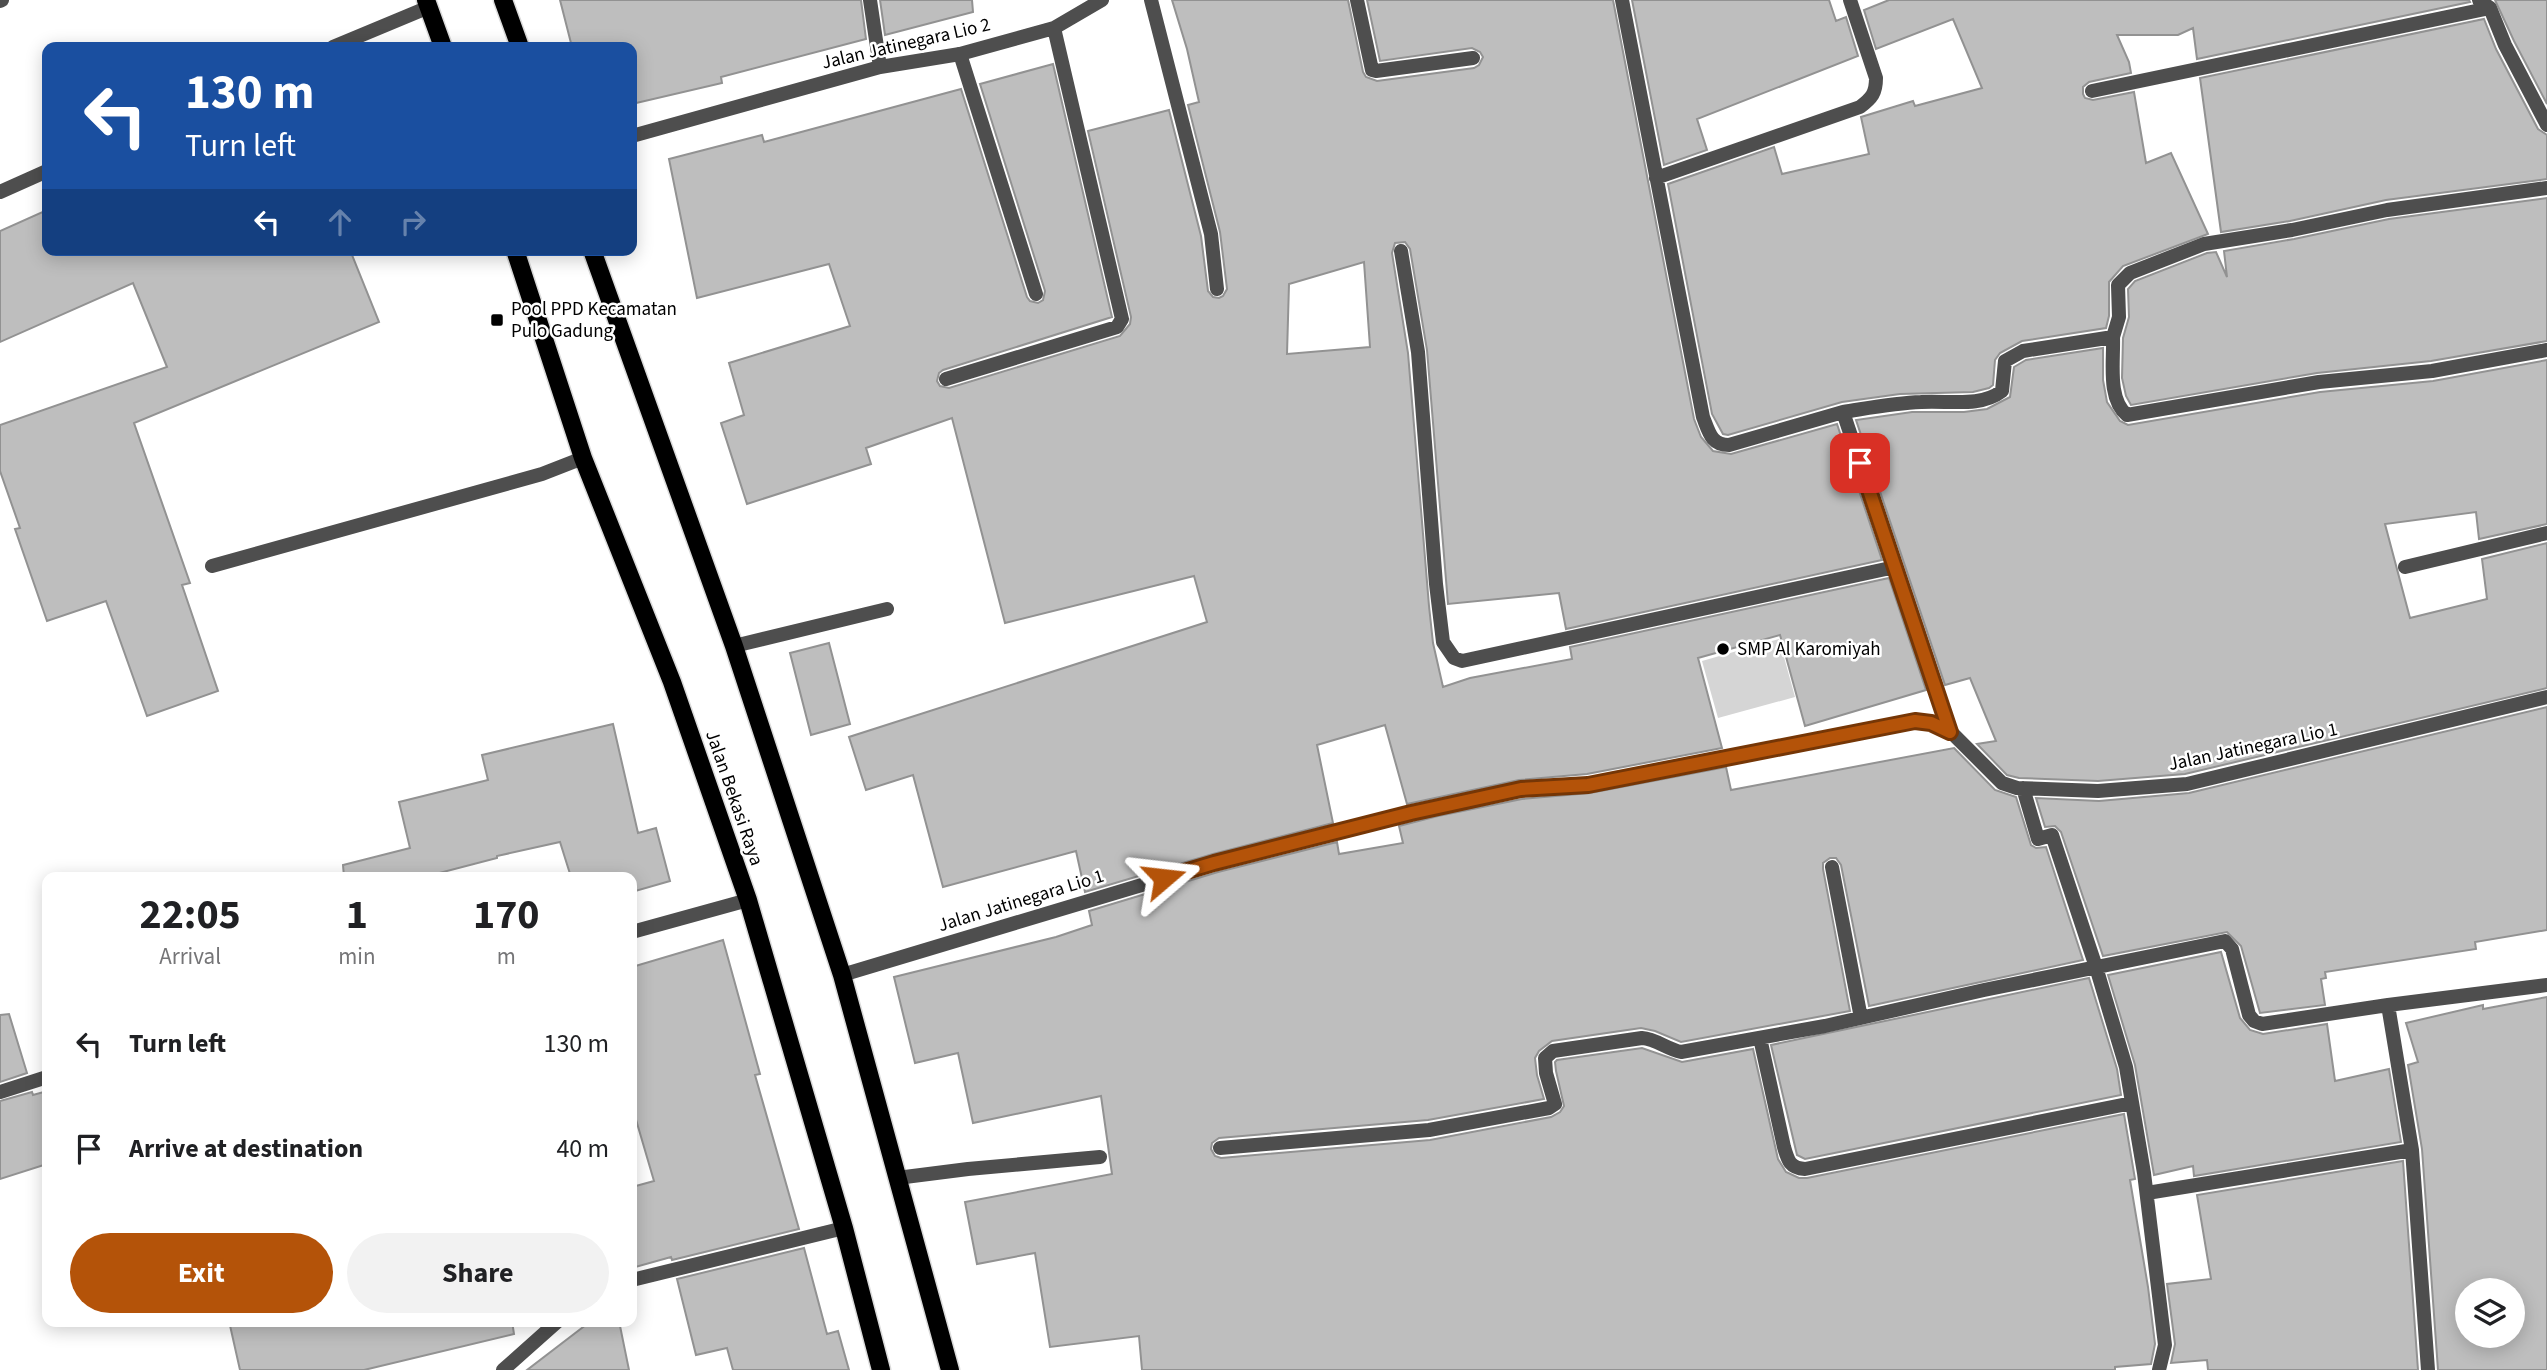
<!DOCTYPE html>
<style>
body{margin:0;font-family:"Source Sans 3",sans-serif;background:#f2f2f2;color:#202124;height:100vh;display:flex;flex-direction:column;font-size:26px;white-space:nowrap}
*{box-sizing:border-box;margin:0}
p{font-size:23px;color:#757577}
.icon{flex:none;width:38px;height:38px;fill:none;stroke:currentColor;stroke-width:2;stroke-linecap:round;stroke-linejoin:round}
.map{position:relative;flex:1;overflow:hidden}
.panel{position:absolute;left:42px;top:872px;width:595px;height:455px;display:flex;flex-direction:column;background:#fff;border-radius:14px;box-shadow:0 4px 18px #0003}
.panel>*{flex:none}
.banner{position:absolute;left:42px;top:42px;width:595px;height:214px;border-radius:14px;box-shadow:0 4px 18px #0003;background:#1a4fa0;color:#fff;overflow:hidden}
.buttons{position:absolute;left:2455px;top:1278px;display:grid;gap:14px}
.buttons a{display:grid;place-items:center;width:70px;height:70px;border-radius:50%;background:#fff;box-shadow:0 4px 18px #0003;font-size:35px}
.pin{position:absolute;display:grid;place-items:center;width:60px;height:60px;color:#fff;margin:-30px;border-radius:14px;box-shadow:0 4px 10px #0006}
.me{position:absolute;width:77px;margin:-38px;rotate:73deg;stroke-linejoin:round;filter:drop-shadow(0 0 5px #0008)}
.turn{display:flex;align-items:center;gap:24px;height:147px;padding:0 28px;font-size:32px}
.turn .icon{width:91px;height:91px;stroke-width:2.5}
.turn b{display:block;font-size:49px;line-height:60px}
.lanes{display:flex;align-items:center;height:66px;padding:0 28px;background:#0003;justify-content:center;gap:35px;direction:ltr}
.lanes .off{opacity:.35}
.eta{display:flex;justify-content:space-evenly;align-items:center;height:119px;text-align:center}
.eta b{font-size:42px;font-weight:700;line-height:49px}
.primary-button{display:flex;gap:14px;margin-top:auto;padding:14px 28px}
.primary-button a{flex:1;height:80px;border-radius:42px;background:#b45309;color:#fff;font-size:28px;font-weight:700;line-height:80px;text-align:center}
.primary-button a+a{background:#f2f2f2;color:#202124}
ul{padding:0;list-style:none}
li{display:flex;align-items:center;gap:21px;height:105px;padding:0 28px}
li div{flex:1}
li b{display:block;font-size:26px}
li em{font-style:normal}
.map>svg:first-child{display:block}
.green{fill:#d5d5d5}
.building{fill:#bebebe;stroke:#929292;stroke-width:2;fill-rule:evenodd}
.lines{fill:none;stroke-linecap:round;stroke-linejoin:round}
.primary-casing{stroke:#dbdbdb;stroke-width:21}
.service{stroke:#4e4e4e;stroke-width:14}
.minor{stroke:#4e4e4e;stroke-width:14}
.primary{stroke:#000;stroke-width:18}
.route-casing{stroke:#753606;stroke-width:18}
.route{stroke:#b45309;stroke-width:12}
.poi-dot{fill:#000;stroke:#fff;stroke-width:2.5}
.labels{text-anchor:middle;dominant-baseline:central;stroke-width:5;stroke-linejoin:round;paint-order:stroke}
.street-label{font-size:19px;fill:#000;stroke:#fff}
.poi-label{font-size:19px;fill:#000;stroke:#fff;text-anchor:start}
</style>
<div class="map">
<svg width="2547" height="1370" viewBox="0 0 2547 1370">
<rect width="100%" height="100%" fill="#fff"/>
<path class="green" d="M 1779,639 L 1795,697 L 1718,718 L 1702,661 Z"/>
<path class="building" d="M 560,0 L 861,0 L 866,39 L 721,77 L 722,83 L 632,104 L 632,47 L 572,47 Z
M 880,0 L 972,0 L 973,12 L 885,35 Z
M 1172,0 L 1348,0 L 1363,72 L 1366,77 L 1377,81 L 1474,68 L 1479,65 L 1483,57 L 1480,52 L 1472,48 L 1380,61 L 1367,0 L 1613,0 L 1694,419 L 1701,437 L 1713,451 L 1731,454 L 1837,424 L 1882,560 L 1566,629 L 1559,593 L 1448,604 L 1427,350 L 1410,249 L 1405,242 L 1395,243 L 1392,253 L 1408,353 L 1429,606 L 1433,643 L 1443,687 L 1470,678 L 1572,659 L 1570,647 L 1889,578 L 1926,690 L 1805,726 L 1780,635 L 1698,658 L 1722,748 L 1587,774 L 1519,780 L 1407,804 L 1385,725 L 1317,745 L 1333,823 L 1213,854 L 1085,892 L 1076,851 L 943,887 L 913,775 L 866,790 L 849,737 L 1207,622 L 1194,576 L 1005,623 L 952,418 L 866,448 L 871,464 L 747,504 L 721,423 L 744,415 L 729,363 L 850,326 L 829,264 L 697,298 L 669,159 L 762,135 L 764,142 L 961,89 L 1027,297 L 1030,301 L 1038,303 L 1043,300 L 1045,291 L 980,84 L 1053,64 L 1112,317 L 943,370 L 939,373 L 937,381 L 940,386 L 949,388 L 1120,336 L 1130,324 L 1131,317 L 1088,131 L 1169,110 L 1201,236 L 1208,291 L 1213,297 L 1219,298 L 1223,296 L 1227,289 L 1220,232 L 1188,105 L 1199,102 L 1187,49 ZM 1364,262 L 1370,347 L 1287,354 L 1289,284 Z
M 1632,0 L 1829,0 L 1836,21 L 1846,17 L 1858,56 L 1697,119 L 1707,150 L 1664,165 Z
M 1889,0 L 2469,0 L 2470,2 L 2197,59 L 2193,28 L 2178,35 L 2117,35 L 2129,62 L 2131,73 L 2089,82 L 2083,87 L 2083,94 L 2085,98 L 2093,100 L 2134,92 L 2146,163 L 2171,153 L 2208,234 L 2123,266 L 2109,282 L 2109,316 L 2106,328 L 2022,341 L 2000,353 L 1995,360 L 1993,385 L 1989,388 L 1973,392 L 1900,394 L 1842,402 L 1728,435 L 1723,434 L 1712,414 L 1668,184 L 1774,147 L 1782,174 L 1869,154 L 1861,117 L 1913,101 L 1915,106 L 1982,88 L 1953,19 L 1876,49 L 1864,10 Z
M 2495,0 L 2547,0 L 2547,104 L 2514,41 Z
M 2484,19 L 2496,49 L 2538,129 L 2547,135 L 2547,179 L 2386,200 L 2290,221 L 2221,232 L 2200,78 Z
M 2547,198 L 2547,341 L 2431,361 L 2317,373 L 2131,405 L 2126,396 L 2122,378 L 2123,338 L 2129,317 L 2128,289 L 2135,281 L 2207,253 L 2216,252 L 2227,277 L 2224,251 L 2294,239 L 2389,219 Z
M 47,210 L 47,250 L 350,250 L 379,322 L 134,423 L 190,583 L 182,585 L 218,691 L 147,716 L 106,601 L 47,621 L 15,529 L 20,528 L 0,471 L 0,425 L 167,367 L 133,283 L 0,342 L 0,231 Z
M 2103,348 L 2103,380 L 2107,402 L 2120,421 L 2128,425 L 2320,392 L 2433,381 L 2547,360 L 2547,524 L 2479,539 L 2476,512 L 2385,524 L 2410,618 L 2487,599 L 2482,559 L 2547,543 L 2547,688 L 2185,774 L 2098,781 L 2019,778 L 2007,775 L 1977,744 L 1996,741 L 1970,678 L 1945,685 L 1856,420 L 1912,412 L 1964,412 L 1987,409 L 2010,397 L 2014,367 L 2026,360 Z
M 829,643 L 850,724 L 811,735 L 790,653 Z
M 2547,707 L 2547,930 L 2475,942 L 2476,949 L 2325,972 L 2326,978 L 2321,979 L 2325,1005 L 2260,1013 L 2241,946 L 2227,932 L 2103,956 L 2061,832 L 2055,826 L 2045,827 L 2036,798 L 2099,801 L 2189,793 Z
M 613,724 L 638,833 L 656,828 L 670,881 L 632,892 L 632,877 L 571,877 L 560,842 L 497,856 L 497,858 L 424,877 L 344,877 L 343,865 L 410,848 L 399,802 L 488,780 L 482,755 Z
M 1954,748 L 1995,790 L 2016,797 L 2031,845 L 2036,848 L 2046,847 L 2083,960 L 1869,1006 L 1841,865 L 1836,858 L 1830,858 L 1823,863 L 1823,869 L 1850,1011 L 1681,1042 L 1655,1031 L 1641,1028 L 1552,1041 L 1539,1051 L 1535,1058 L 1537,1075 L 1544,1099 L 1428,1120 L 1219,1138 L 1212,1143 L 1211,1149 L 1215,1156 L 1221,1158 L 1430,1140 L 1551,1117 L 1560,1112 L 1564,1106 L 1556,1071 L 1555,1062 L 1557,1060 L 1642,1048 L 1682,1062 L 1753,1049 L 1778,1159 L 1786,1172 L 1799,1178 L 1807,1178 L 2124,1114 L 2135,1179 L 2130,1180 L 2148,1287 L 2155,1344 L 2151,1364 L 2115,1367 L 2115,1370 L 1142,1370 L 1139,1336 L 1050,1347 L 1035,1253 L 977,1264 L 965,1202 L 1112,1174 L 1101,1096 L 973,1123 L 958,1053 L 915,1063 L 894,977 L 1056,937 L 1092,925 L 1089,911 L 1218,872 L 1337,842 L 1339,854 L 1403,843 L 1399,826 L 1438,816 L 1522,799 L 1590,793 L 1726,767 L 1731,790 Z
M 723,940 L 760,1074 L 755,1075 L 799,1229 L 672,1260 L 671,1257 L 632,1268 L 632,1187 L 654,1181 L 632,1106 L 632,967 Z
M 2221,952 L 2240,1018 L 2250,1030 L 2263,1034 L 2327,1024 L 2335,1081 L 2389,1069 L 2401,1142 L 2194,1176 L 2193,1166 L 2154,1175 L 2135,1065 L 2108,975 Z
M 2089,978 L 2117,1069 L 2121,1095 L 1805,1159 L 1797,1155 L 1771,1045 Z
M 2547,997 L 2547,1370 L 2438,1370 L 2422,1149 L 2408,1065 L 2418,1062 L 2406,1023 L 2483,1005 L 2483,1009 ZM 2468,1290 L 2513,1290 L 2513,1335 L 2468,1335 Z
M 9,1014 L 27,1073 L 0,1082 L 0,1015 Z
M 47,1091 L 47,1164 L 0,1179 L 0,1101 L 32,1092 L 33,1095 Z
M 2403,1161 L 2418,1370 L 2208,1370 L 2207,1360 L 2171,1363 L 2175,1344 L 2167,1284 L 2211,1279 L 2197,1195 Z
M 804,1248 L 827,1334 L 838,1331 L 849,1370 L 733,1370 L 727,1348 L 696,1355 L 677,1279 Z
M 229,1321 L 512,1321 L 514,1334 L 364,1370 L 240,1370 Z
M 591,1321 L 619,1321 L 629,1370 L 527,1370 Z"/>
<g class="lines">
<g class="primary-casing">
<path id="primary" d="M 426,0 L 443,47
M 503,0 L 520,47
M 515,250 L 583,458 L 672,682 L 748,900 L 844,1228 L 881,1370
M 592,250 L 734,646 L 842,975 L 950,1370"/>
</g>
<path class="service" d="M 333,47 L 429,7
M 960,54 L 1036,294
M 0,192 L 47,171
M 212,566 L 542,474 L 583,458
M 734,646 L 887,609
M 632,932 L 748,900
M 0,1092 L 47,1077
M 897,1178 L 968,1169 L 1100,1157
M 632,1280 L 844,1228
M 503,1370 L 558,1321"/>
<path class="minor" d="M 870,0 L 880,67
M 1151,0 L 1211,234 L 1217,289
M 1357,0 L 1372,70 L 1376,71 L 1473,58
M 1622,0 L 1703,417 C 1709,432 1711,445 1729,445 L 1843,412 L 1950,731
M 2479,0 L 2490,8 L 2505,45 L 2547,125
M 0,1 L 2,0
M 2092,91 L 2490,8
M 632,136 L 880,67 L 960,54 L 1054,28 L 1102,0
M 1656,178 L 1860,107 C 1872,98 1876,93 1876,78 L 1850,0
M 1401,251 L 1418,352 L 1436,584 L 1443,642 L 1454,658 L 1462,661 L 1895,567
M 2113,337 C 2114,361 2107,399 2127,415 L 2319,382 L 2432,371 L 2547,350
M 946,379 L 1117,327 L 1122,319 L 1054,28
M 1843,412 C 1869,408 1895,403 1921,402 C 1948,400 1980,408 2002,391 L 2005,361 L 2023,351 L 2113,337 L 2119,317 L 2118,285 L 2130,273 L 2204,244 L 2292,230 L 2387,210 L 2547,188
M 2405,567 L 2547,533
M 2023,788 L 2038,839 L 2052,835 L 2096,967 L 2126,1067 L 2144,1173 L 2165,1345 L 2159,1370
M 1832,867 L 1861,1018
M 842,975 L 1215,863 L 1436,807 L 1521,789 L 1588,784 L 1915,721 L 1931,723 L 1950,731 L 2002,783 L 2017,788 L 2098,791 L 2187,784 L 2547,697
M 2388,1005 L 2547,985
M 1760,1038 L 1784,1147 C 1788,1161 1790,1168 1805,1169 L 2132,1103
M 1220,1148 L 1429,1130 L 1549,1108 L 1555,1104 L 1546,1073 L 1545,1058 L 1553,1051 L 1642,1038 C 1656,1039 1667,1049 1681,1052 L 1825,1026 L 1984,990 L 2225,941 L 2232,949 L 2249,1015 L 2254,1021 L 2262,1024 L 2388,1005 L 2412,1150
M 2147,1193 L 2412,1150 L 2428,1370"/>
<use href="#primary" class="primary"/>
</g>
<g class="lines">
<g class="route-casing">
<path id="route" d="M 1164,878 L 1214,863 L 1411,813 L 1521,789 L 1588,785 L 1915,721 L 1931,723 L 1950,732 L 1860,463"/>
</g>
<use href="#route" class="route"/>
</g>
<g class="poi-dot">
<rect x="490" y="313" width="14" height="14" rx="3.5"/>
<circle cx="1723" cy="649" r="7"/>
</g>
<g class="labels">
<g class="street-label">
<text transform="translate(906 44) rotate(-13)">Jalan Jatinegara Lio 2</text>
<text transform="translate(2253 747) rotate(-12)">Jalan Jatinegara Lio 1</text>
<text transform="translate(734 798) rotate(71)">Jalan Bekasi Raya</text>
<text transform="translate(1021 901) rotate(-17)">Jalan Jatinegara Lio 1</text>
</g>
<g class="poi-label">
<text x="511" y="309">Pool PPD Kecamatan<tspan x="511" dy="22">Pulo Gadung</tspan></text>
<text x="1737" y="649">SMP Al Karomiyah</text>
</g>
</g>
</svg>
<div class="buttons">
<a><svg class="icon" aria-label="layers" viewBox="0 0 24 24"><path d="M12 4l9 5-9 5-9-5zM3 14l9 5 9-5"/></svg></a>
</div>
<div class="pin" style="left:1860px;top:463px;background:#d93025"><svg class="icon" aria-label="arrive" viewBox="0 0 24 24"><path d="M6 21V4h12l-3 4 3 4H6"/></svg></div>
<svg class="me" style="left:1164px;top:878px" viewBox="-20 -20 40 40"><path d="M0-17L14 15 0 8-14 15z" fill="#b45309" stroke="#fff" stroke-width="4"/></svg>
<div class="banner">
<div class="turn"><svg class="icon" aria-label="left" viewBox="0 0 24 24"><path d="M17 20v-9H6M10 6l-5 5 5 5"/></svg><div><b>130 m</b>Turn left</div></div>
<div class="lanes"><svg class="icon" aria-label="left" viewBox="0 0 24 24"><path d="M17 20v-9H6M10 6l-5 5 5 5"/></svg><svg class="icon off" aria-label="ahead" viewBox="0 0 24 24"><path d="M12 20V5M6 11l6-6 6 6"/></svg><svg class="icon off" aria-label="right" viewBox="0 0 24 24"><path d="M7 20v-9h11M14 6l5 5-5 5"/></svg></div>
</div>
<section class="panel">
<div class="eta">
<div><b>22:05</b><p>Arrival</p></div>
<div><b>1</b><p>min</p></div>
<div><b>170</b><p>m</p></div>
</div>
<ul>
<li><svg class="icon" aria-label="left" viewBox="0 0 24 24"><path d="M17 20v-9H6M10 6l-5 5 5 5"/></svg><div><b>Turn left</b></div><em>130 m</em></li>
<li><svg class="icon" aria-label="arrive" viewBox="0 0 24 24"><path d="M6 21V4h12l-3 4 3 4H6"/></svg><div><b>Arrive at destination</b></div><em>40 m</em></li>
</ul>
<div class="primary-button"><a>Exit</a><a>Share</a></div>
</section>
</div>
